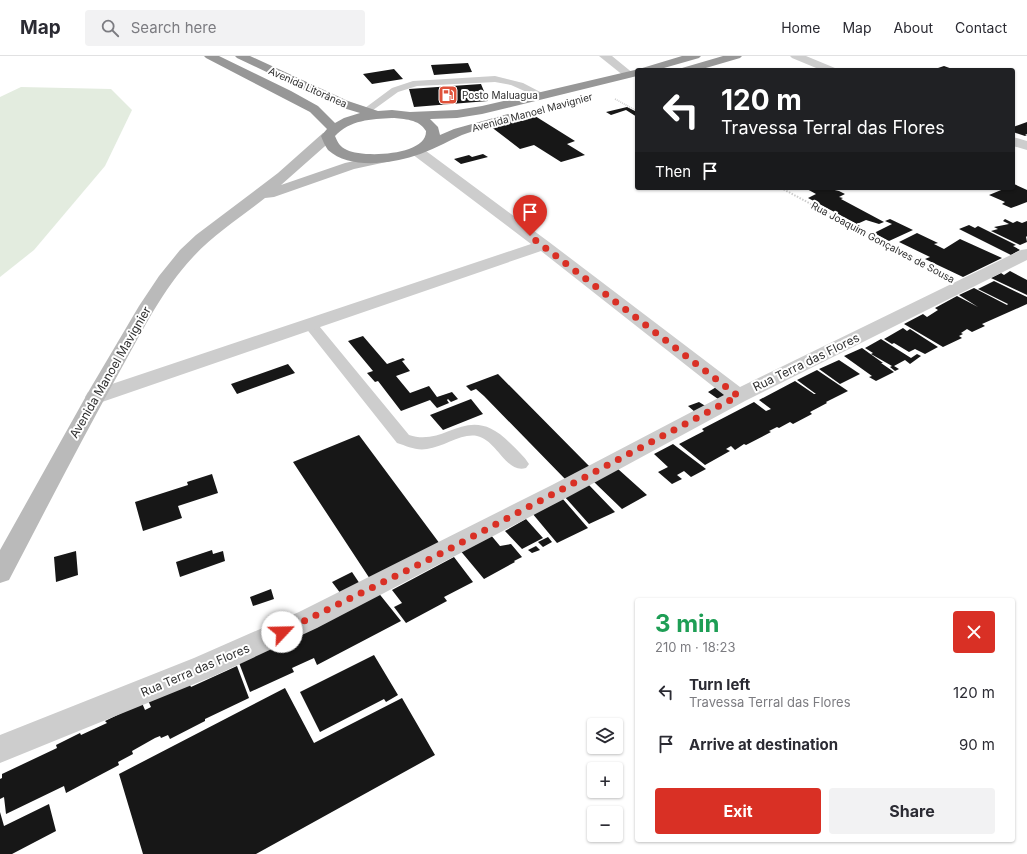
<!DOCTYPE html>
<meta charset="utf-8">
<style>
body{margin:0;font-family:Inter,sans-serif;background:#f2f2f3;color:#2b2b33;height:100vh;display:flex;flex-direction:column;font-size:15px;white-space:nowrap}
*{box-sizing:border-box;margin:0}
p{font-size:13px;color:#7c7c81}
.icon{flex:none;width:22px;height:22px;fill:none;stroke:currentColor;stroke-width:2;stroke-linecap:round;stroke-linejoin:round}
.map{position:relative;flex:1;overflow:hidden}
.sheet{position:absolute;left:635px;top:542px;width:380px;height:244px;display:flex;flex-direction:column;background:#fff;border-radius:4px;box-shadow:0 1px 3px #0004}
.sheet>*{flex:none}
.banner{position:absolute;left:635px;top:12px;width:380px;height:122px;border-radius:4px;box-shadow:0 1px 3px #0004;background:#202124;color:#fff;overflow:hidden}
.fabs{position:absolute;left:587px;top:662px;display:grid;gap:8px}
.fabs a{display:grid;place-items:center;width:36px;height:36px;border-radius:4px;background:#fff;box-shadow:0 1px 3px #0004;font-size:20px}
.pin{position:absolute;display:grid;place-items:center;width:34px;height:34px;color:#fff;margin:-41px -17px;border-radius:50% 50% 50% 0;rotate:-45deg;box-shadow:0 0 4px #0007}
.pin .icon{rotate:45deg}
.me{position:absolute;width:44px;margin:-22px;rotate:66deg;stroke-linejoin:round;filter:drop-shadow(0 0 3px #0008)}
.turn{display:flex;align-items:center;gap:14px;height:84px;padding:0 20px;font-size:18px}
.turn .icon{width:52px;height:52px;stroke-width:2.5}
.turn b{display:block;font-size:28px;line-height:34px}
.then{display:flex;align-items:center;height:38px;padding:0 20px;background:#0003;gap:8px;font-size:15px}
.round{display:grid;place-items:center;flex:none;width:42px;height:42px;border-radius:4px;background:#f2f2f3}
.head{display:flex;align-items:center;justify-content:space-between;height:68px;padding:0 20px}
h1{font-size:24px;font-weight:700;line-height:30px;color:#1e9e55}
.button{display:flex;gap:8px;margin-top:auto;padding:8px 20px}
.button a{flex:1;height:46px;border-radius:4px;background:#d93025;color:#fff;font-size:16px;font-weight:700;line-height:46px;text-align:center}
.button a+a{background:#f2f2f3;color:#2b2b33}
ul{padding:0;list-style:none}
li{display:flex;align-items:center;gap:12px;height:52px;padding:0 20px}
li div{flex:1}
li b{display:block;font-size:15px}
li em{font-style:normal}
header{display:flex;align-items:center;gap:24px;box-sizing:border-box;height:56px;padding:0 20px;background:#fff;border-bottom:1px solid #e1e1e2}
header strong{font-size:19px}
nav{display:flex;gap:22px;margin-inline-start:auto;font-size:14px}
.search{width:280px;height:36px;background:#f2f2f3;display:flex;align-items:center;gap:10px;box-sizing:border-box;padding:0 14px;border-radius:4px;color:#7c7c81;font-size:15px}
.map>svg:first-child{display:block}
.green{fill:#e3ecdf}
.building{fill:#171717}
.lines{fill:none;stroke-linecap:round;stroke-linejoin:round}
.path-far1{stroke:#cdcdcd;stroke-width:1.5;stroke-dasharray:1 1;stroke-linecap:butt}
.path{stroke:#cdcdcd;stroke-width:2;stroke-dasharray:1.5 1.5;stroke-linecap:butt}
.lane{fill:#cdcdcd;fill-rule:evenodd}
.street{fill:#cdcdcd;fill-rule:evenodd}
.secondary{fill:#bababa;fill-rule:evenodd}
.highway{fill:#979797;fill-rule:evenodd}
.route{stroke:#d93025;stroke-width:7;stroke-dasharray:0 12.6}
.labels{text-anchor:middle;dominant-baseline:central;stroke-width:4;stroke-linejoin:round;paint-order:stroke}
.far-street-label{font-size:10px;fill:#303030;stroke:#fff}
.far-poi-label{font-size:10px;fill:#303030;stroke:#fff;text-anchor:start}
.street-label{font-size:12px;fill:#303030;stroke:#fff}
</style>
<header>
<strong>Map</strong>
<div class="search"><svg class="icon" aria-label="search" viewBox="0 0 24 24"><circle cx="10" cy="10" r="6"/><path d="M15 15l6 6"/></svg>Search here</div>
<nav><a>Home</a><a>Map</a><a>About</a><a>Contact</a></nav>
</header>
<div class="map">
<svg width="1027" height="798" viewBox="0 0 1027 798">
<rect width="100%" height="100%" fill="#fff"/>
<path class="green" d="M 21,31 L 111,33 L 132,54 L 105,110 L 34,194 L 0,221 L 0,41 Z"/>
<path class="building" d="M 468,7 L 472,16 L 434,19 L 431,9 Z
M 944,10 L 955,14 L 932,14 Z
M 394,13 L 403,23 L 372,28 L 363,18 Z
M 481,28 L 488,45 L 414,51 L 409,33 Z
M 627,51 L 637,56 L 637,61 L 626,54 L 611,59 L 606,56 Z
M 535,60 L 575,85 L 567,88 L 585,99 L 561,106 L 534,89 L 520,93 L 490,70 Z
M 1027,66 L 1027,78 L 1025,78 L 1027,79 L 1025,80 L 1013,76 L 1013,71 Z
M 483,98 L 488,101 L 461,108 L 454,103 L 469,99 L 472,101 Z
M 1014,128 L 1027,134 L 1027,146 L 1011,152 L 1002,148 L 1005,146 L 989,139 L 1006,132 L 1013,132 Z
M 805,132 L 826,132 L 839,135 L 845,138 L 839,141 L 843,142 L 841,143 L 884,166 L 879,168 L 866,164 L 857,168 L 808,142 L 816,138 Z
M 890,163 L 913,174 L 889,185 L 874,177 L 892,168 L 885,165 Z
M 1005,163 L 1013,167 L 1017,165 L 1022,167 L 1027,165 L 1027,180 L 1026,181 L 1027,186 L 1020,189 L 991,175 L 998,173 L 994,171 L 1009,168 L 1003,165 Z
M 969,169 L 975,172 L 978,170 L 1016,189 L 1013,190 L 1020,194 L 1011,199 L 959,173 Z
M 917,177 L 938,187 L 934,188 L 944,193 L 960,183 L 1002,202 L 963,221 L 925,203 L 930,201 L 899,186 Z
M 1010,215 L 1027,224 L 1027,239 L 991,222 L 1001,217 L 1004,219 Z
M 994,225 L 1027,241 L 1027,248 L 982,268 L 985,270 L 972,276 L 967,273 L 961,277 L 963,278 L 959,280 L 962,282 L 943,291 L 904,268 L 923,258 L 927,261 L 938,254 L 935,252 L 957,240 L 978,251 L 959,239 L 974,232 L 1007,249 L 1008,248 L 978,233 Z
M 903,272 L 907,275 L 910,273 L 938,291 L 925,298 L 915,293 L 909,296 L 894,287 L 892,288 L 884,283 Z
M 363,280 L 387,308 L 403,302 L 405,304 L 402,305 L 410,315 L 396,320 L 410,337 L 429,330 L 437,341 L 452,336 L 458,343 L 451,346 L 448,343 L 447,344 L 449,347 L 437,352 L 430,344 L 401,355 L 378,325 L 375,326 L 367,317 L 373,315 L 348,285 Z
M 881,283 L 911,302 L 917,298 L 921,300 L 910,308 L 905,304 L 894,310 L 899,313 L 895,315 L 890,311 L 892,310 L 871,298 L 873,297 L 865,292 Z
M 862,292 L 883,307 L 881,307 L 894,316 L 876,325 L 869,321 L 872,320 L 844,300 Z
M 839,304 L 860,318 L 840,328 L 819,313 Z
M 288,308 L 295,317 L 237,338 L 231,328 Z
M 817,314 L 848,335 L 826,346 L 827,347 L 810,356 L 812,358 L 793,368 L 790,366 L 779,372 L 777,371 L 769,375 L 771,376 L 746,389 L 744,388 L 735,394 L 731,390 L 726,393 L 730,395 L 705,409 L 679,388 L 704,375 L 702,373 L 754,346 L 766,355 L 771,353 L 759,344 L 795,325 L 814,338 L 816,338 L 797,324 Z
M 498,318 L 591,412 L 566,424 L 484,340 L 476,333 L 471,335 L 466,330 Z
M 718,330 L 732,340 L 721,345 L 708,336 Z
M 471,343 L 483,358 L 443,374 L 430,359 Z
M 699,346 L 707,351 L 695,356 L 688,350 Z
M 359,379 L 440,488 L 370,523 L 293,406 Z
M 673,388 L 706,413 L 691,421 L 684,415 L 677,419 L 682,423 L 672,428 L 658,416 L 668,411 L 654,398 Z
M 618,413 L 647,439 L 622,453 L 593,425 Z
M 212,418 L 218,437 L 178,450 L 182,462 L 143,475 L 135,446 L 188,429 L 187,426 Z
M 588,428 L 615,456 L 589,468 L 564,440 Z
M 562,442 L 588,472 L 557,487 L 532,457 Z
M 526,463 L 543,482 L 522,493 L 505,475 Z
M 490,478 L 500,490 L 511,488 L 522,501 L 514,505 L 515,506 L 484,523 L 459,493 Z
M 548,481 L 552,486 L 543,491 L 538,486 Z
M 536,490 L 540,494 L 532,497 L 528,494 Z
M 212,494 L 213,498 L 223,495 L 225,505 L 180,521 L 176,506 Z
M 76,495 L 78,519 L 56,526 L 54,501 Z
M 454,501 L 473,526 L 444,541 L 447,545 L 406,567 L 394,551 L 402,547 L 392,534 Z
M 352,516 L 360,528 L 341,538 L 332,526 Z
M 271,533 L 274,543 L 253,550 L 250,541 Z
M 377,535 L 401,565 L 317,609 L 314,602 L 292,612 L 294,616 L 250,636 L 238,604 Z
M 374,599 L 398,639 L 386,646 L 384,643 L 320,676 L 300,636 Z
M 237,610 L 249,642 L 205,663 L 205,665 L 170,683 L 168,679 L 161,682 L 160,680 L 155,682 L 132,695 L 133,698 L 118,706 L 119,709 L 66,737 L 64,730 L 6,758 L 4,741 L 0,743 L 0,723 L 2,722 L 2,718 L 57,692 L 56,689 L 80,677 L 81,679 L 107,667 L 105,665 L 142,647 L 145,654 L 151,651 L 146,640 L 186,621 L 191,631 Z
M 285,632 L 314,687 L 402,642 L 435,699 L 256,798 L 143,798 L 119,718 Z
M 49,748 L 56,775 L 12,798 L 0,798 L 0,756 L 4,770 Z"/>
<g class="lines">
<path class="path-far1" d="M 615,43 L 637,55"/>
<path class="path" d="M 781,132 L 940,217"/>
<path class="lane" d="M 495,20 L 523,27 L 548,40 L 543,43 L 540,42 L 511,29 L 495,26 L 417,30 L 398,36 L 369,57 L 366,58 L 361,55 L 392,32 L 413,25 Z
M 310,264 L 315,265 L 409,379 C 447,392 468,344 510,387 C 517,394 524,400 529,408 L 526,412 C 506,418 497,384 477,380 C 461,377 444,391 427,393 C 416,395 407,390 397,387 L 305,271 L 303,268 L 305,265 Z"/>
<path class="street" d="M 599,0 L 612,0 L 634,18 L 632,20 L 624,20 Z
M 790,0 L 806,0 L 835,12 L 837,14 L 821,14 L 792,2 Z
M 1013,81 L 1027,85 L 1027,94 L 1013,90 Z
M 417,91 L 422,92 L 549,186 L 740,331 L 1021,194 L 1027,193 L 1027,204 L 745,345 L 568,441 L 317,572 L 214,620 L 0,707 L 0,679 L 194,602 L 299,556 L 552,429 L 724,339 L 541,195 L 102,346 L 95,348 L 88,346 L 85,341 L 88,336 L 531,188 L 412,98 L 410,95 L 412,92 Z"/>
<path class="secondary" d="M 328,76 L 333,77 L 335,80 L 333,83 L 281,129 L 345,107 L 386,98 L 391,99 L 393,102 L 391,105 L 354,113 L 274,141 L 265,142 C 241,161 214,178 193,201 C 162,234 143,274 121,313 C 82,383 46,453 9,524 L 0,527 L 0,494 L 90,333 L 139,250 L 159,220 L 180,194 L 196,179 L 278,117 L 323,77 Z"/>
<path class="highway" d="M 204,0 L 219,0 L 291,35 L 318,50 L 335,67 L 344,62 L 360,57 L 340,51 L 237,2 L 235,0 L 250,0 L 348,45 L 378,55 L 392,54 L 410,56 L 457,54 L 482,50 L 639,13 L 682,0 L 701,0 L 699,2 L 657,14 L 637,14 L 637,20 L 482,58 L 457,62 L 430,63 L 438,71 L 440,79 L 454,73 L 508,58 L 513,59 L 514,62 L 513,65 C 496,70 478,73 462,79 C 446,86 431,95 414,100 C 389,108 349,113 328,94 C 325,90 323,85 321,80 L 327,73 L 310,56 L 206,2 ZM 392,62 C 404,63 419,63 426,75 C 427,100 363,102 347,94 C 340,91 338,87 335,80 C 350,64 371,63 392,62 Z
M 723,0 L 742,0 L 740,2 L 699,14 L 680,14 L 682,12 Z"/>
</g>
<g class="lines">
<path class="route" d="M 282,576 L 436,500 L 738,340 L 530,180"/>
</g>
<defs>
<g id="fuel-square" transform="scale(1)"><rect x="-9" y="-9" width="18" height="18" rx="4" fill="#df523b" stroke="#fff"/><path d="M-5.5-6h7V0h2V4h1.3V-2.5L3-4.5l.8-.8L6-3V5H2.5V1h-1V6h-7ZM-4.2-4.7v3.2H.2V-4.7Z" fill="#fff"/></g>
</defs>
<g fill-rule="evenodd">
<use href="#fuel-square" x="448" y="39"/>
</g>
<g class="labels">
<g class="far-street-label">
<text transform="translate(308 31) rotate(24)">Avenida Litorânea</text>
<text transform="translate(532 56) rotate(-15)">Avenida Manoel Mavignier</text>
<text transform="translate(883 186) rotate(28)">Rua Joaquim Gonçalves de Sousa</text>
</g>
<g class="far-poi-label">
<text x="462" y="39">Posto Maluagua</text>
</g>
<g class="street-label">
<text transform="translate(806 306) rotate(-26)">Rua Terra das Flores</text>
<text transform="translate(110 316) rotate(-60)">Avenida Manoel Mavignier</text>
<text transform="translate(195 614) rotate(-23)">Rua Terra das Flores</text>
</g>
</g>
</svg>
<div class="fabs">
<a><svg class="icon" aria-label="layers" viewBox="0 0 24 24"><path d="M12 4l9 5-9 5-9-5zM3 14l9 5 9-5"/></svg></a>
<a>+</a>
<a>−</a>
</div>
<div class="pin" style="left:530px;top:180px;background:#d93025"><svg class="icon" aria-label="arrive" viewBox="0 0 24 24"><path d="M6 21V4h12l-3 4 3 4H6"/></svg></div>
<svg class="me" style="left:282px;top:576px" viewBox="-20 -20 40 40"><circle r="19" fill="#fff"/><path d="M0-13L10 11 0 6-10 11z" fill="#d93025"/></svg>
<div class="banner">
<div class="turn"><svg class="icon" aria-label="left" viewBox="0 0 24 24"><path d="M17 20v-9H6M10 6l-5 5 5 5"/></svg><div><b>120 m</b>Travessa Terral das Flores</div></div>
<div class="then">Then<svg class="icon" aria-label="arrive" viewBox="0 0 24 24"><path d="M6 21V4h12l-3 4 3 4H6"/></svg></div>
</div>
<section class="sheet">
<div class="head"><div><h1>3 min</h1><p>210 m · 18:23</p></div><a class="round" style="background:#d93025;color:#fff"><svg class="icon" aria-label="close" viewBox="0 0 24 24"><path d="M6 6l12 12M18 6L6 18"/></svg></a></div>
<ul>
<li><svg class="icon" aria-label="left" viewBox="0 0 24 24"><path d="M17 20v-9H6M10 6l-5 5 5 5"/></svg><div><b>Turn left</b><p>Travessa Terral das Flores</p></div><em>120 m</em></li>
<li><svg class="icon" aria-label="arrive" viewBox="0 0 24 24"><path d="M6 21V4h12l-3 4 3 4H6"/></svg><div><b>Arrive at destination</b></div><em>90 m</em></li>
</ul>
<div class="button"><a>Exit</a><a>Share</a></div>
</section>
</div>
